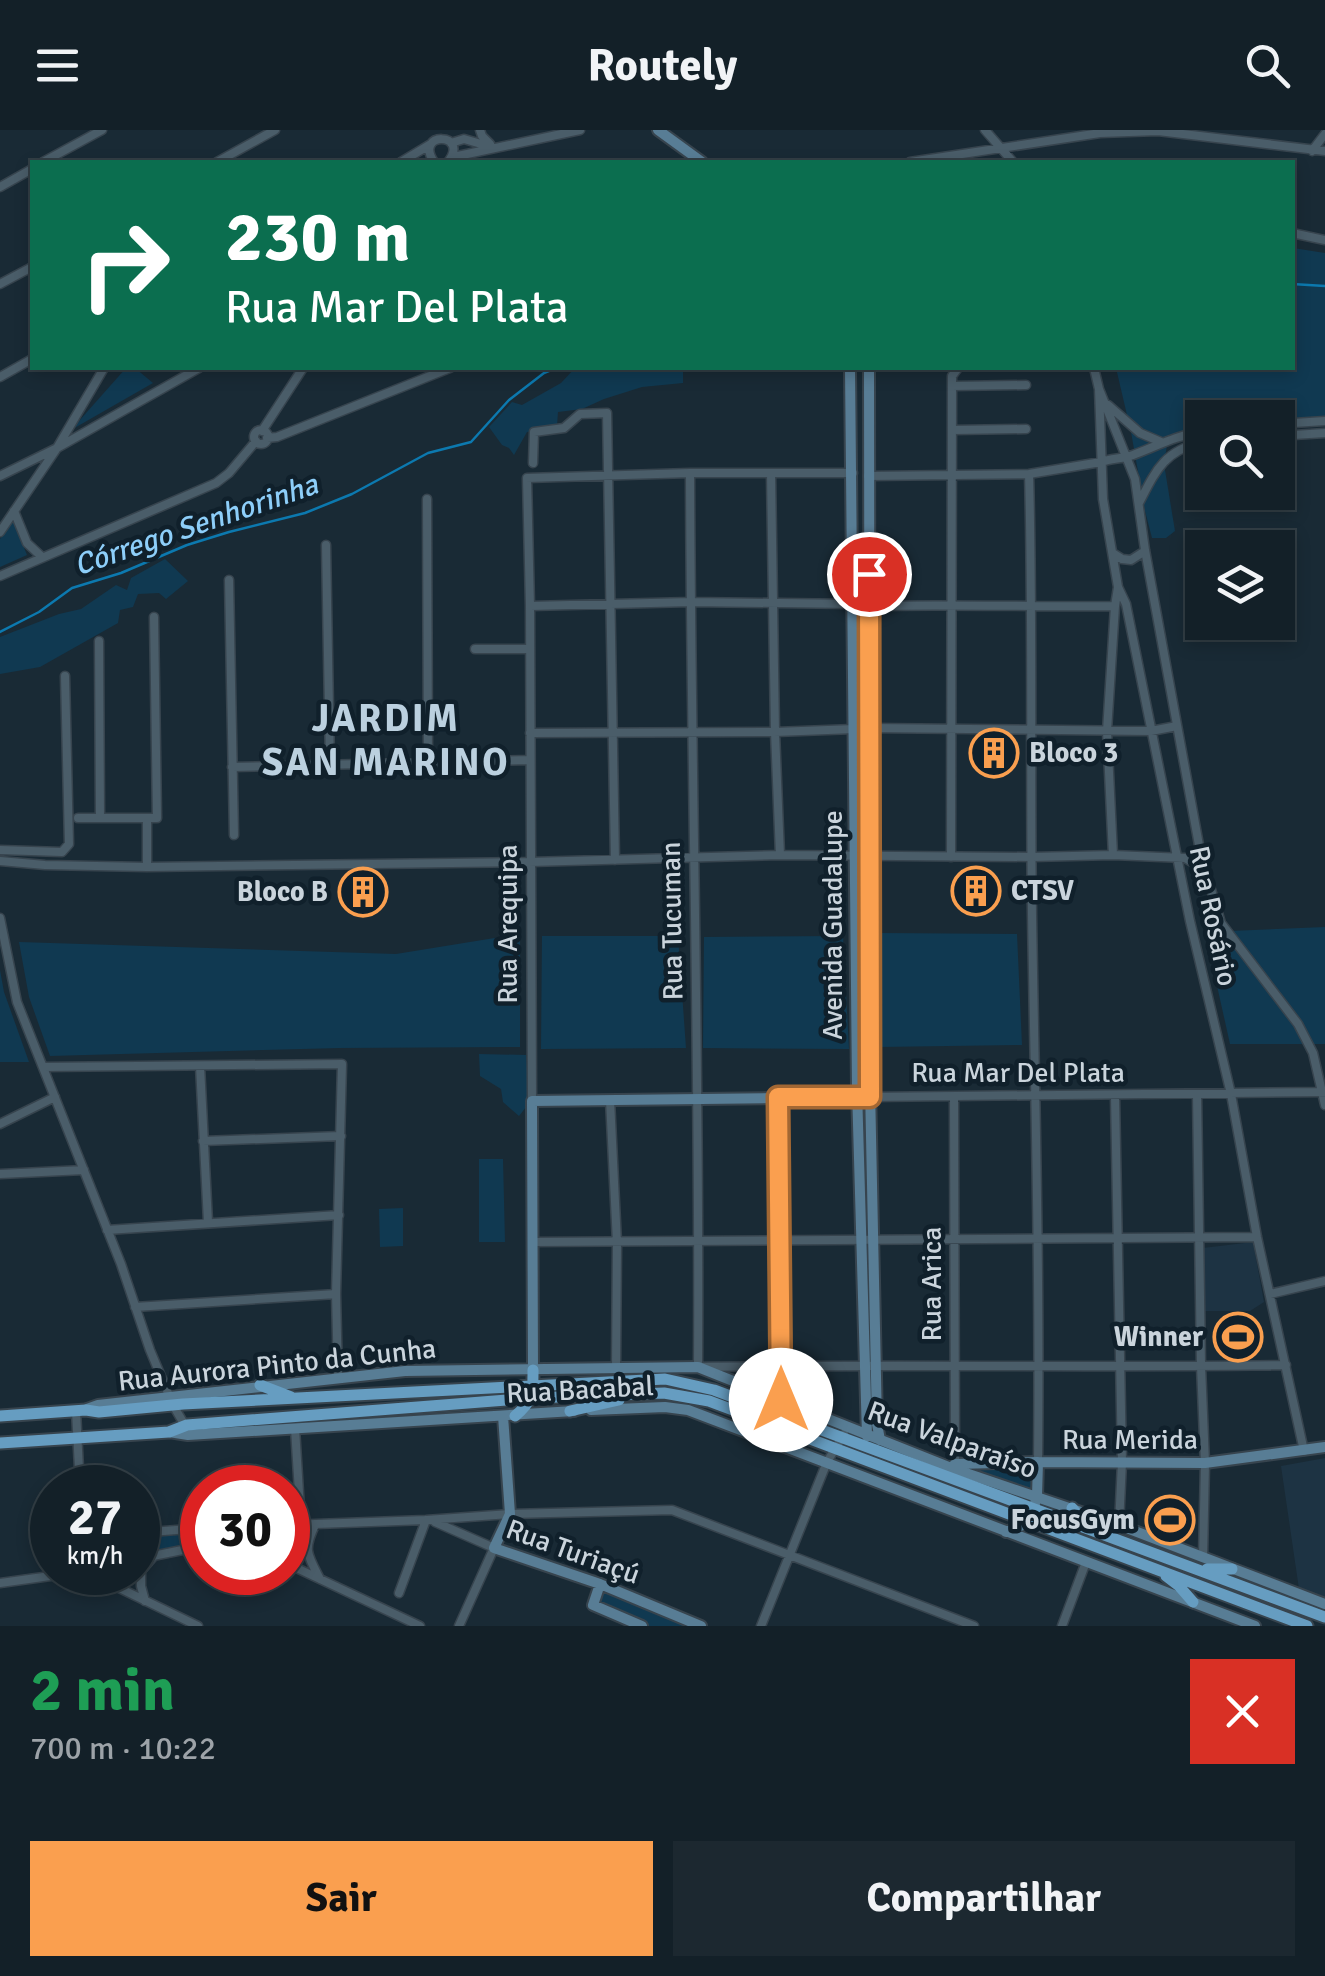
<!DOCTYPE html>
<html lang="pt">
<meta charset="utf-8">
<style>
body{margin:0;font-family:Signika,sans-serif;background:#1c2830;color:#f1f3f6;height:100vh;display:flex;flex-direction:column;font-size:38px;white-space:nowrap}
*{box-sizing:border-box;margin:0}
p{font-size:32px;color:#9da3a8}
.icon{flex:none;width:55px;height:55px;fill:none;stroke:currentColor;stroke-width:2;stroke-linecap:round;stroke-linejoin:round}
.map{position:relative;height:1496px;overflow:hidden}
.drawer{display:flex;flex-direction:column;background:#132028;flex:1}
.drawer>*{flex:none}
.top-card{position:absolute;left:30px;top:30px;width:1265px;height:210px;border-radius:0px;box-shadow:0 5px 15px #0003,0 0 0 2px #323e45;background:#0b6e4f;color:#fff;overflow:hidden}
.buttons{position:absolute;left:1185px;top:270px;display:grid;gap:20px}
.buttons a{display:grid;place-items:center;width:110px;height:110px;border-radius:0px;background:#132028;box-shadow:0 5px 15px #0003,0 0 0 2px #323e45;font-size:50px}
.speed{position:absolute;left:30px;top:1335px;display:flex;gap:20px;font-size:50px;font-weight:700;text-align:center}
.speed>*{display:grid;place-content:center;width:130px;height:130px;border-radius:50%;background:#132028;box-shadow:0 5px 15px #0003,0 0 0 2px #323e45;line-height:1}
.speed small{font-size:25px;font-weight:400}
.speed .limit{border:15px solid #d22;background:#fff;color:#111}
.pin{position:absolute;display:grid;place-items:center;width:85px;height:85px;color:#fff;margin:-42px;border:5px solid #fff;border-radius:50%;box-shadow:0 2px 10px #0007}
.me{position:absolute;width:110px;margin:-55px;rotate:0deg;stroke-linejoin:round;filter:drop-shadow(0 0 8px #0008)}
.turn{display:flex;align-items:center;gap:35px;height:210px;padding:0 30px;font-size:45px}
.turn .icon{width:130px;height:130px;stroke-width:2.5}
.turn b{display:block;font-size:70px;line-height:85px}
.round{display:grid;place-items:center;flex:none;width:105px;height:105px;border-radius:0px;background:#1c2830}
.overview{display:flex;align-items:center;justify-content:space-between;height:170px;padding:0 30px}
h1{font-size:60px;font-weight:700;line-height:75px;color:#1e9e55}
.button{display:flex;gap:20px;margin-top:auto;padding:20px 30px}
.button a{flex:1;height:115px;border-radius:0px;background:#fa9f4f;color:#111;font-size:40px;font-weight:700;line-height:115px;text-align:center}
.button a+a{background:#1c2830;color:#f1f3f6}
header{display:flex;justify-content:space-between;align-items:center;height:130px;padding:0 30px;background:#132028;font-size:45px;font-weight:700}
.map>svg:first-child{display:block}
.built{fill:#1d3343}
.green{fill:#103951}
.lines{fill:none;stroke-linecap:round;stroke-linejoin:round}
.stream{stroke:#0c79af;stroke-width:2.5}
.street-casing{stroke:#37444e;stroke-width:11}
.secondary-casing{stroke:#37444e;stroke-width:14}
.primary-casing{stroke:#37444e;stroke-width:15}
.street{stroke:#4a5d69;stroke-width:8}
.secondary{stroke:#587d95;stroke-width:10}
.primary{stroke:#669dc1;stroke-width:11}
.route-casing{stroke:#a26733;stroke-width:25}
.route{stroke:#fa9f4f;stroke-width:18}
.labels{text-anchor:middle;dominant-baseline:central;stroke-width:9;stroke-linejoin:round;paint-order:stroke}
.poi-label{font-size:28px;font-weight:bold;fill:#cad4dc;stroke:#10202b;text-anchor:end}
.street-label{font-size:28px;fill:#cad4dc;stroke:#10202b}
.water-label{font-size:30px;font-style:italic;fill:#8dcef9;stroke:#10202b}
.district-label{font-size:38px;font-weight:bold;letter-spacing:2.5px;fill:#bbd0df;stroke:#10202b}
</style>
<header><svg class="icon" aria-label="menu" viewBox="0 0 24 24"><path d="M4 6h16M4 12h16M4 18h16"/></svg>Routely<svg class="icon" aria-label="search" viewBox="0 0 24 24"><circle cx="10" cy="10" r="6"/><path d="M15 15l6 6"/></svg></header>
<div class="map">
<svg width="1325" height="1496" viewBox="0 0 1325 1496">
<rect width="100%" height="100%" fill="#192a35"/>
<path class="built" d="M 1253,1112 L 1264,1172 L 1250,1181 L 1205,1181 L 1203,1118 Z
M 1325,1328 L 1325,1467 L 1299,1459 L 1281,1336 Z"/>
<path class="green" d="M 1293,118 L 1325,123 L 1325,292 L 1278,297 L 1278,288 L 1202,288 L 1202,304 L 1179,308 L 1167,315 L 1164,334 L 1175,401 L 1166,408 L 1152,408 L 1145,381 L 1131,302 L 1116,238 L 1292,238 Z
M 126,238 L 135,238 L 153,253 L 71,300 Z
M 575,238 L 683,238 L 683,253 L 642,257 L 604,269 L 582,279 L 558,282 L 557,296 L 527,302 L 514,325 L 509,318 L 502,315 L 489,297 L 512,272 L 522,275 L 561,253 Z
M 13,390 L 27,425 L 0,437 L 0,409 Z
M 165,429 L 188,451 L 166,469 L 159,463 L 138,464 L 133,477 L 120,480 L 118,493 L 40,537 L 0,544 L 0,507 L 59,484 L 81,479 L 116,455 L 127,460 L 131,448 Z
M 1325,797 L 1325,914 L 1230,914 L 1205,802 Z
M 880,803 L 1017,804 L 1022,915 L 879,917 Z
M 520,804 L 520,917 L 340,918 L 50,926 L 29,867 L 19,812 L 396,824 Z
M 542,806 L 678,806 L 686,918 L 541,919 Z
M 843,806 L 849,919 L 703,918 L 704,807 Z
M 0,840 L 4,862 L 29,932 L 0,932 Z
M 479,924 L 526,925 L 530,972 L 519,986 L 503,972 L 501,959 L 480,946 Z
M 479,1029 L 503,1029 L 505,1112 L 479,1112 Z
M 403,1078 L 403,1116 L 380,1117 L 379,1079 Z
M 1033,1338 L 1032,1362 L 970,1340 Z
M 202,1403 L 202,1411 L 143,1423 L 138,1437 L 138,1407 Z
M 602,1458 L 692,1496 L 649,1496 L 595,1474 Z"/>
<g class="lines">
<path class="stream" d="M 1292,154 L 1325,156
M 0,502 L 39,482 L 72,458 L 121,443 L 187,415 L 229,402 L 305,383 L 352,364 L 428,323 L 471,312 L 509,270 L 544,243 L 556,238"/>
<g class="street-casing">
<path id="street" d="M 480,0 L 482,6 L 490,14
M 985,0 L 1013,32
M 451,13 L 464,9 L 488,16
M 1312,21 L 1325,4
M 453,27 L 580,0
M 43,32 L 102,0
M 217,32 L 275,0
M 401,32 L 431,14
M 434,32 C 413,1 471,2 448,32
M 910,32 L 1100,3 L 1158,1 L 1325,21
M 0,57 L 32,39
M 1292,103 L 1325,110
M 0,154 L 32,137
M 1094,238 L 1099,259 L 1135,349 L 1145,420 L 1201,726 L 1221,793 L 1298,894 L 1313,923 L 1325,975
M 0,247 L 32,229
M 952,256 L 1026,255
M 1099,259 L 1103,369 L 1118,457 L 1126,474 L 1190,791 L 1231,964 L 1257,1107 L 1304,1321
M 1108,275 L 1140,303 L 1161,312
M 1278,294 L 1325,291
M 953,300 L 1026,299
M254 307a7 7 0 1 1 14 0a7 7 0 1 1-14 0Z
M 262,301 L 303,238
M 1278,306 L 1325,303
M 267,308 L 277,307 L 450,238
M 533,333 L 534,302 L 564,298 L 580,284 L 607,283 L 615,730
M 690,343 C 691,641 700,939 698,1237 C 894,1234 1090,1238 1286,1235
M 771,344 L 775,602 L 780,725
M 1029,344 C 1033,491 1030,638 1032,785 C 1035,967 1040,1150 1038,1332
M 0,346 L 57,318 L 199,238
M 868,346 L 1029,344 L 1101,332 C 1112,328 1122,329 1133,325 C 1157,316 1177,305 1202,302
M 427,369 L 428,632
M 1139,373 C 1156,340 1164,321 1202,312
M 14,381 L 27,413 L 42,427
M 0,402 L 57,318 L 104,238
M 326,415 L 330,635
M 1114,424 L 1122,429 L 1131,430 L 1145,421
M 0,446 L 216,353 L 229,343 L 256,311
M 229,450 L 234,705
M 530,476 L 691,472 L 854,474
M 870,476 C 951,474 1033,477 1115,476
M 99,511 L 100,688
M 475,519 L 530,519
M 870,598 L 1151,601 L 1177,596
M 530,603 L 775,602 L 854,599
M 232,637 L 530,630
M 78,688 L 157,688 L 154,487
M 147,688 L 147,737
M 0,720 L 62,722 L 69,714 L 65,546
M 1113,725 L 1107,601 L 1115,476 L 1118,457
M 951,727 L 952,256 L 952,246 L 958,238
M 0,731 L 45,735 L 147,737 L 530,732 L 780,725 L 1032,727 L 1113,725 L 1185,728 L 1204,739
M 0,788 L 17,872 L 121,1134 L 150,1220 L 173,1275 L 187,1299
M 200,936 L 208,1092
M 43,937 L 342,934 L 336,1164 L 338,1247
M 1197,964 L 1201,1236 L 1205,1333 L 1203,1428
M 1115,966 L 1122,1332 L 1119,1395
M 778,967 L 781,1270
M 870,967 L 1325,962
M 954,967 L 955,1334
M 610,970 L 617,1113 L 616,1238
M 532,971 L 530,476 L 527,348 L 690,343 L 853,343
M 0,994 L 55,967
M 203,1011 L 341,1006
M 0,1044 L 84,1040
M 107,1100 L 339,1085
M 532,1112 L 1257,1107
M 1270,1164 L 1325,1151
M 135,1177 L 336,1164
M 76,1281 L 80,1358
M 295,1298 L 301,1395
M 435,1392 L 494,1418 L 459,1496
M 288,1395 L 426,1390 L 510,1384 L 672,1380 L 974,1496
M 315,1395 C 303,1420 307,1424 320,1449
M 138,1403 L 202,1398
M 138,1429 L 202,1416
M 288,1434 L 420,1496
M 86,1442 L 198,1496
M 0,1453 L 79,1442
M 399,1463 L 426,1390
M 145,1471 L 141,1456 L 141,1441 L 154,1426
M 761,1496 L 827,1332 L 844,1304
M 1062,1496 L 1086,1432"/>
</g>
<g class="secondary-casing">
<path id="secondary" d="M 658,0 L 702,32
M 850,238 L 857,959 L 867,1306
M 869,238 L 870,958 L 877,1294 L 880,1310
M 533,1240 L 532,971 L 862,967
M 87,1279 L 98,1275 L 405,1241 L 698,1237 L 951,1338 L 1119,1395 L 1325,1474
M 591,1280 L 665,1277 L 688,1280 L 1255,1496
M 503,1286 L 510,1384 L 494,1418 L 600,1454 L 701,1496
M 169,1302 L 188,1305 L 574,1281
M 953,1336 L 955,1334 L 1038,1332 L 1205,1333 L 1325,1317
M 1006,1402 L 1030,1392 L 1037,1366 L 1038,1332
M 600,1454 L 593,1475 L 642,1496"/>
</g>
<g class="primary-casing">
<path id="primary" d="M 260,1255 L 291,1267
M 570,1281 L 619,1270
M 0,1286 L 86,1280 L 99,1282 L 183,1274 L 665,1249 L 714,1260 L 1325,1487
M 515,1286 C 534,1270 533,1263 533,1240
M 0,1313 L 169,1302 L 187,1295 L 532,1268 L 664,1263 L 709,1271 L 1307,1496
M 1072,1378 L 1089,1399
M 1207,1439 L 1232,1439
M 1166,1446 L 1179,1456 L 1193,1472"/>
</g>
<use href="#street" class="street"/>
<use href="#secondary" class="secondary"/>
<use href="#primary" class="primary"/>
</g>
<g class="lines">
<g class="route-casing">
<path id="route" d="M 781,1270 L 778,967 L 870,967 L 869,444"/>
</g>
<use href="#route" class="route"/>
</g>
<defs>
<g id="building-ring" transform="scale(2.5)"><circle r="9.5" fill="#10202b" stroke="#fa9f4f" stroke-width="1.5"/><path d="M-4-6H4V6H1V3H-1V6H-4ZM-2.5-4.3h1.7v1.8h-1.7ZM.8-4.3h1.7v1.8H.8ZM-2.5-1h1.7V.8h-1.7ZM.8-1h1.7V.8H.8Z" fill="#fa9f4f"/></g>
<g id="stadium-ring" transform="scale(2.5)"><circle r="9.5" fill="#10202b" stroke="#fa9f4f" stroke-width="1.5"/><path d="M0-5a6.5 5 0 1 0 0 10a6.5 5 0 1 0 0-10ZM-3.5-1.8h7v3.6h-7Z" fill="#fa9f4f"/></g>
</defs>
<g fill-rule="evenodd">
<use href="#building-ring" x="994" y="623"/>
<use href="#building-ring" x="976" y="761"/>
<use href="#building-ring" x="363" y="762"/>
<use href="#stadium-ring" x="1238" y="1207"/>
<use href="#stadium-ring" x="1170" y="1390"/>
</g>
<g class="labels">
<g class="poi-label">
<text x="1029" y="623" text-anchor="start">Bloco 3</text>
<text x="1011" y="761" text-anchor="start">CTSV</text>
<text x="328" y="762">Bloco B</text>
<text x="1203" y="1207">Winner</text>
<text x="1135" y="1390">FocusGym</text>
</g>
<g class="street-label">
<text transform="translate(1213 786) rotate(78)">Rua Rosário</text>
<text transform="translate(672 791) rotate(-91)">Rua Tucuman</text>
<text transform="translate(508 794) rotate(-90)">Rua Arequipa</text>
<text transform="translate(833 795) rotate(-90)">Avenida Guadalupe</text>
<text x="1018" y="943">Rua Mar Del Plata</text>
<text transform="translate(932 1154) rotate(-90)">Rua Arica</text>
<text transform="translate(277 1235) rotate(-6)">Rua Aurora Pinto da Cunha</text>
<text transform="translate(580 1260) rotate(-3)">Rua Bacabal</text>
<text transform="translate(952 1310) rotate(20)">Rua Valparaíso</text>
<text x="1130" y="1310">Rua Merida</text>
<text transform="translate(573 1422) rotate(20)">Rua Turiaçú</text>
</g>
<g class="water-label">
<text transform="translate(196 395) rotate(-19)">Córrego Senhorinha</text>
</g>
<g class="district-label">
<text x="386" y="588">JARDIM<tspan x="386" dy="44">SAN MARINO</tspan></text>
</g>
</g>
</svg>
<div class="buttons">
<a><svg class="icon" aria-label="search" viewBox="0 0 24 24"><circle cx="10" cy="10" r="6"/><path d="M15 15l6 6"/></svg></a>
<a><svg class="icon" aria-label="layers" viewBox="0 0 24 24"><path d="M12 4l9 5-9 5-9-5zM3 14l9 5 9-5"/></svg></a>
</div>
<div class="speed"><div>27<small>km/h</small></div><div class="limit">30</div></div>
<div class="pin" style="left:869px;top:444px;background:#d93025"><svg class="icon" aria-label="arrive" viewBox="0 0 24 24"><path d="M6 21V4h12l-3 4 3 4H6"/></svg></div>
<svg class="me" style="left:781px;top:1270px" viewBox="-20 -20 40 40"><circle r="19" fill="#fff"/><path d="M0-13L10 11 0 6-10 11z" fill="#fa9f4f"/></svg>
<div class="top-card">
<div class="turn"><svg class="icon" aria-label="right" viewBox="0 0 24 24"><path d="M7 20v-9h11M14 6l5 5-5 5"/></svg><div><b>230 m</b>Rua Mar Del Plata</div></div>
</div>
</div>
<section class="drawer">
<div class="overview"><div><h1>2 min</h1><p>700 m · 10:22</p></div><a class="round" style="background:#d93025;color:#fff"><svg class="icon" aria-label="close" viewBox="0 0 24 24"><path d="M6 6l12 12M18 6L6 18"/></svg></a></div>
<div class="button"><a>Sair</a><a>Compartilhar</a></div>
</section>
